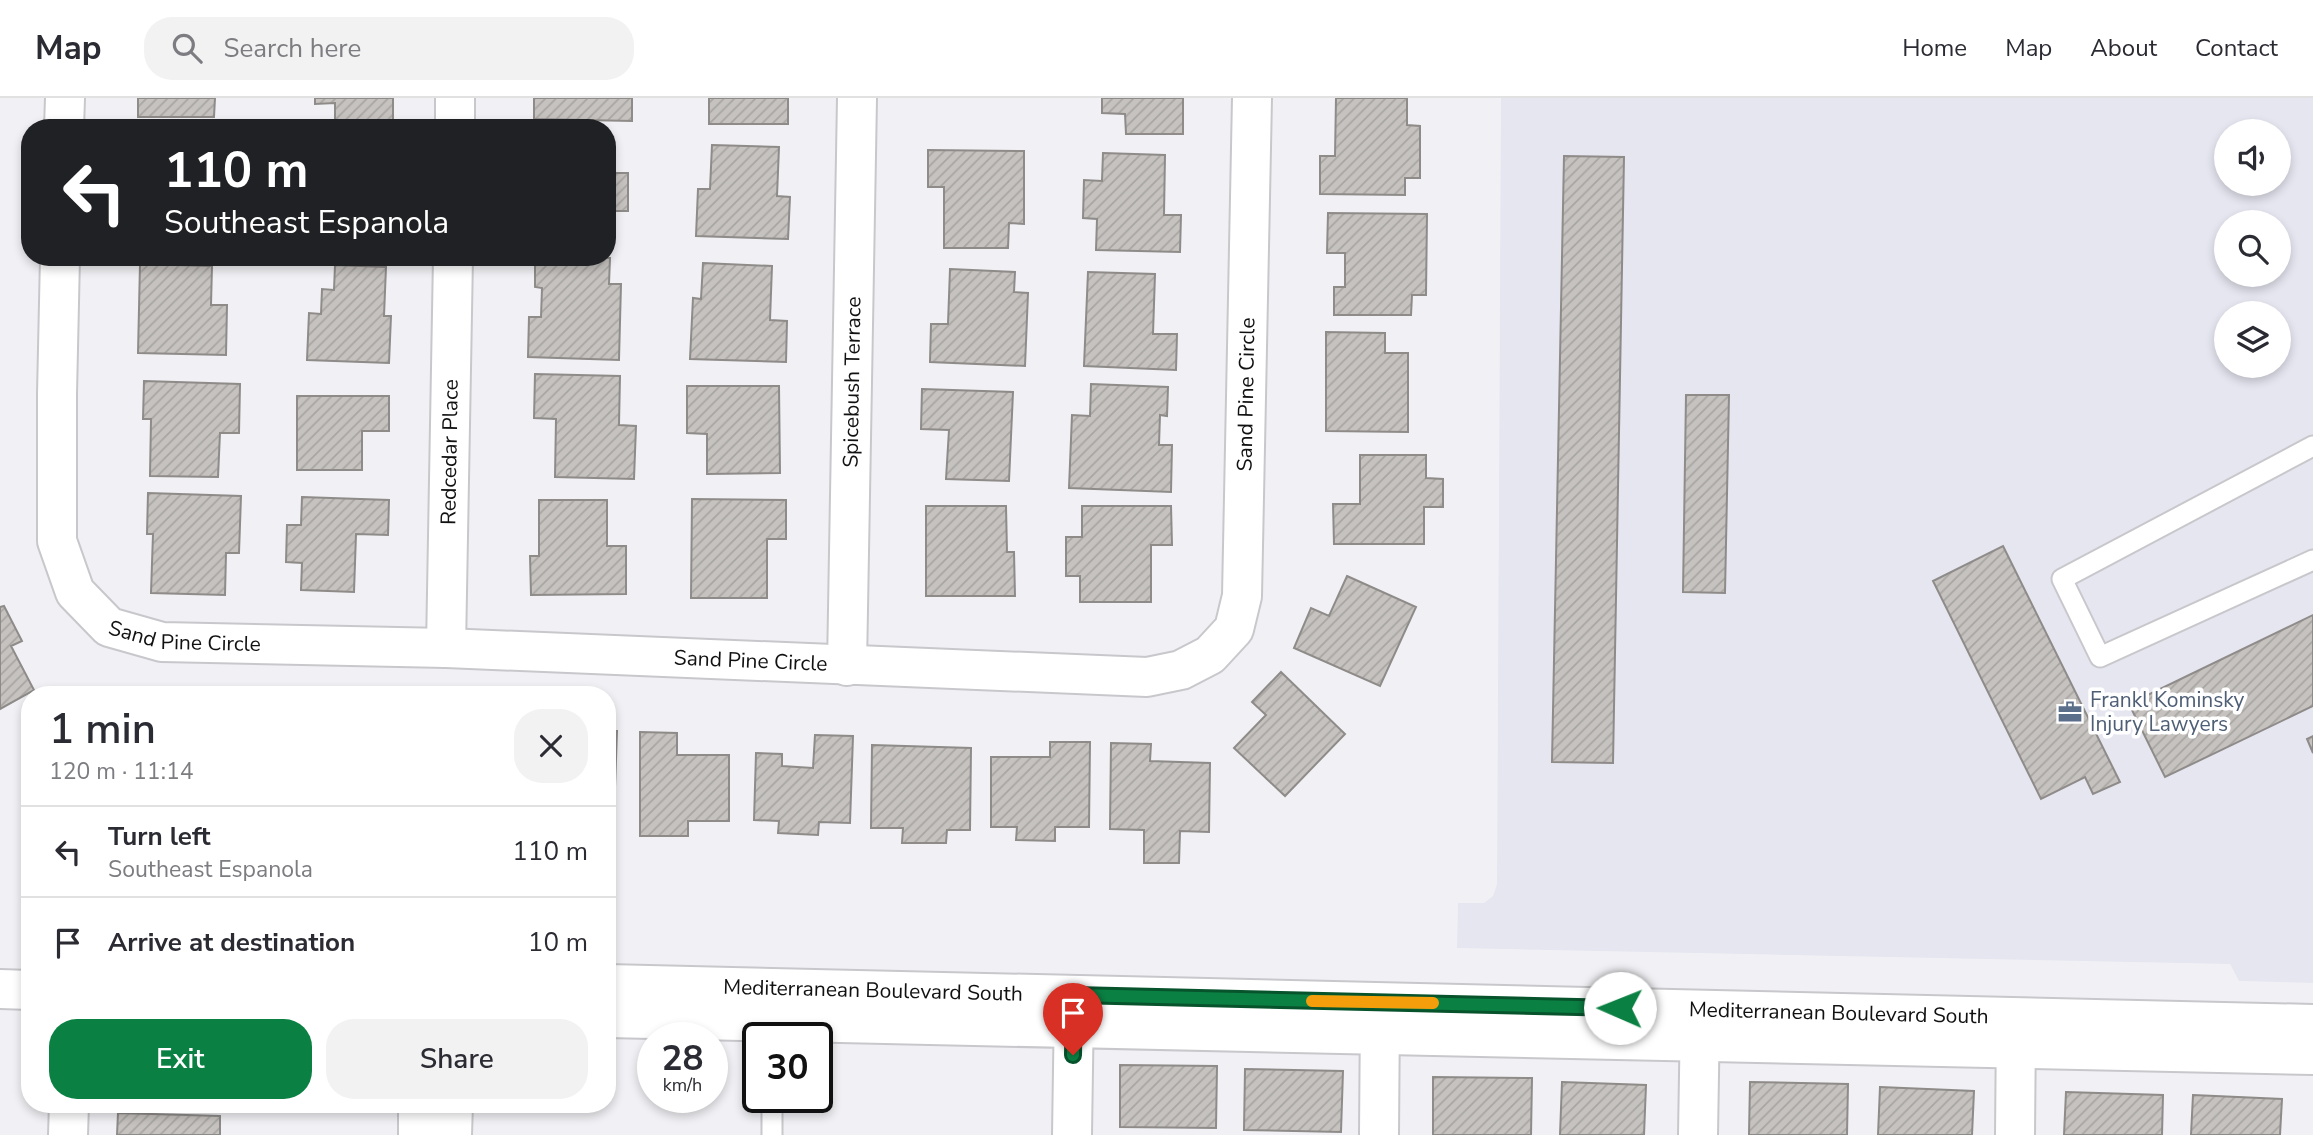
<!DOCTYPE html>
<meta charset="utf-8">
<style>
body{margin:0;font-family:"Nunito Sans",sans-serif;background:#f2f2f3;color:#2b2b33;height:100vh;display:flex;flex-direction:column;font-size:26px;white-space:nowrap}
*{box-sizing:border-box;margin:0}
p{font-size:23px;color:#7c7c81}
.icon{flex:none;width:38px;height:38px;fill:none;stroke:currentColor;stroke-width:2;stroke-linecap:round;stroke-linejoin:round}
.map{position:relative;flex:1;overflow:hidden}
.details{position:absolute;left:21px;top:588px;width:595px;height:427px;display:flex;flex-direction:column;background:#fff;border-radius:28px;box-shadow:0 4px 10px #0003}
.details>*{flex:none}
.banner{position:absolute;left:21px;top:21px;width:595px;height:147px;border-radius:28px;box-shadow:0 4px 10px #0003;background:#202124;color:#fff;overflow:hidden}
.buttons{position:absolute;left:2214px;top:21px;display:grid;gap:14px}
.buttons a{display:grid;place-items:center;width:77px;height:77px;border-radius:50%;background:#fff;box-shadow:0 4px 10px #0003;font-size:35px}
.speed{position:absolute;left:637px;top:924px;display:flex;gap:14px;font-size:35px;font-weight:700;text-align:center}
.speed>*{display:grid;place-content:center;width:91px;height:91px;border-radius:50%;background:#fff;box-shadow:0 4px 10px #0003;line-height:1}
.speed small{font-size:18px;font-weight:400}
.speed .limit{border:4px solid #111;border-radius:10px;background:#fff;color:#111}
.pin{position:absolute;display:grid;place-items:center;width:60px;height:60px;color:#fff;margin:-72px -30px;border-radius:50% 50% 50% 0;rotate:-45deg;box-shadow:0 0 7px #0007}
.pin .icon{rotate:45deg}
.me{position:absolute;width:77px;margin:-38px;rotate:271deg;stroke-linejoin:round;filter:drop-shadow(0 0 5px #0008)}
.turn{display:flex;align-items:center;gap:24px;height:147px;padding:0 28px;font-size:32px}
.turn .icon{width:91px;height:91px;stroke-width:2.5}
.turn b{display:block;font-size:49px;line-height:60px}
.round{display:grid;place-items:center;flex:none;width:74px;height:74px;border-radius:28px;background:#f2f2f3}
.overview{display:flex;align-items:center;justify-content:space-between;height:119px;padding:0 28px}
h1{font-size:42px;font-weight:600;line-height:52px}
.action{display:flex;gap:14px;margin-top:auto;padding:14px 28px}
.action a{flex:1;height:80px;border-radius:28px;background:#0b8043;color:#fff;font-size:28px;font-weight:600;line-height:80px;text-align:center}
.action a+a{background:#f2f2f3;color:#2b2b33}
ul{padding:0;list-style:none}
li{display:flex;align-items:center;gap:21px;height:91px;padding:0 28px;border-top:2px solid #e1e1e2}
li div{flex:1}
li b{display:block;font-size:26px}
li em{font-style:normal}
header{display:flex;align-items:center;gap:42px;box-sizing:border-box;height:98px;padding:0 35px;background:#fff;border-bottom:2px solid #e1e1e2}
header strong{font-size:33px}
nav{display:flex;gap:38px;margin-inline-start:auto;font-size:24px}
.search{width:490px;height:63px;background:#f2f2f3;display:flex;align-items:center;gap:18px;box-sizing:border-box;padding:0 24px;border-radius:28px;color:#7c7c81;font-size:26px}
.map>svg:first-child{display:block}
.built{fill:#e6e6f1;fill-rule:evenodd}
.building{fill:url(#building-hatch);stroke:#8e8b89;stroke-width:2}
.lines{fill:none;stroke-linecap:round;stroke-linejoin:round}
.lane-casing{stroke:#c8c8cc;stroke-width:23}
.street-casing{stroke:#c8c8cc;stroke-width:42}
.lane{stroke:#fff;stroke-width:19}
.street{stroke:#fff;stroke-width:38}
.route-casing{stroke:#07532c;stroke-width:18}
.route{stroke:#0b8043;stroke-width:12}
.slow{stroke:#f59e0b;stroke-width:12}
.labels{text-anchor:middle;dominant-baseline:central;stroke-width:7;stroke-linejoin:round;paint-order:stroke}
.street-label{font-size:21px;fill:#111112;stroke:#fff}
.service-label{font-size:21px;fill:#4e5e75;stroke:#fff;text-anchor:start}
</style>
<header>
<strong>Map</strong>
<div class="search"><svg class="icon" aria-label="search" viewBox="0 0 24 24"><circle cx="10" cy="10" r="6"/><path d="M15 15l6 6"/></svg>Search here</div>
<nav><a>Home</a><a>Map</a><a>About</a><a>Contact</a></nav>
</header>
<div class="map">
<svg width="2313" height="1037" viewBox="0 0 2313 1037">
<defs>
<pattern id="building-hatch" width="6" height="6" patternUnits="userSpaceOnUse" patternTransform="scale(1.75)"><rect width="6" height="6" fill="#c5c2bf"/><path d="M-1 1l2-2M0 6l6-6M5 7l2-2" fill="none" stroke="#a8a6a3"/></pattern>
</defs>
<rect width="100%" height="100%" fill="#f1f1f5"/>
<path class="built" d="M 1501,0 L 2313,0 L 2313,885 L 2239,883 L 2230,866 L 1457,850 L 1458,805 L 1484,805 L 1493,798 L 1497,786 ZM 2226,33 L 2278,33 L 2278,86 L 2226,86 ZM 2226,124 L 2278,124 L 2278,177 L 2226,177 ZM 2226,215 L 2278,215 L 2278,268 L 2226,268 Z"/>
<path class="building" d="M 138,0 L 215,0 L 214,19 L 138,19 Z
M 315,0 L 393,0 L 393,25 L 335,24 L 335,5 L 315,6 Z
M 534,0 L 632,0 L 632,23 L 534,21 Z
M 709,0 L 788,0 L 788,26 L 709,26 Z
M 1102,0 L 1183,0 L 1183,36 L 1126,36 L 1125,16 L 1102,15 Z
M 1336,0 L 1407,0 L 1407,27 L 1420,28 L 1420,80 L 1405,80 L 1405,97 L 1320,96 L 1320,58 L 1335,58 Z
M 607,46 L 614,46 L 614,75 L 628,75 L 628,113 L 613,113 L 613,139 L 607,139 Z
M 712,47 L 779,49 L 777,98 L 790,99 L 788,141 L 696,138 L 698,91 L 710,91 Z
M 928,52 L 1024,53 L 1024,126 L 1009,125 L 1008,150 L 944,150 L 944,89 L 928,89 Z
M 1103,55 L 1165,57 L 1164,117 L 1181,117 L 1180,154 L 1096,152 L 1097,121 L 1083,120 L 1084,82 L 1102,83 Z
M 1564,58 L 1624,59 L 1613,665 L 1552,664 Z
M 1328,115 L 1427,116 L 1426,197 L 1412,197 L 1411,217 L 1334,217 L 1334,189 L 1345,189 L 1345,155 L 1327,155 Z
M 535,159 L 610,160 L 609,186 L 621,186 L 619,262 L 528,259 L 529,219 L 541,219 L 542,190 L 535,189 Z
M 703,165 L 772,168 L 770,222 L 787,223 L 786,264 L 690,261 L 693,200 L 701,201 Z
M 140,166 L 212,168 L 211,207 L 227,207 L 226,257 L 138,255 Z
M 335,167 L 386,169 L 384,218 L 391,218 L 389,265 L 307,262 L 309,215 L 321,216 L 322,191 L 334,192 Z
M 950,171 L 1015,174 L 1014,194 L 1028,195 L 1025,268 L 930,264 L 931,226 L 948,226 Z
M 1088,174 L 1155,176 L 1153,236 L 1177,236 L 1176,272 L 1084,268 Z
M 1326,234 L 1385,235 L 1385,255 L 1408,255 L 1408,334 L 1326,333 Z
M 535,276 L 620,278 L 619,327 L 636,328 L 634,381 L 555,379 L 556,321 L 534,320 Z
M 144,283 L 240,286 L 239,335 L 220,335 L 218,379 L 150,378 L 151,321 L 143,321 Z
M 1091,286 L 1168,289 L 1167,318 L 1160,317 L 1159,347 L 1172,347 L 1171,394 L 1069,390 L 1072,317 L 1090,318 Z
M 687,288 L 779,288 L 780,375 L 707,376 L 707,336 L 687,335 Z
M 922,291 L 1013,294 L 1009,383 L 946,381 L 949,332 L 921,331 Z
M 1686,297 L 1729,297 L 1725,495 L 1683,494 Z
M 297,298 L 389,298 L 389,333 L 362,333 L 362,372 L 297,372 Z
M 1360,357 L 1426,357 L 1426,380 L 1443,381 L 1443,409 L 1424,409 L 1424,446 L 1334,446 L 1333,406 L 1360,406 Z
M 148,395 L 241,398 L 239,455 L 226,455 L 225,497 L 151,495 L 153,436 L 147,436 Z
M 302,399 L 389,402 L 388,437 L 356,436 L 354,494 L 301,492 L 302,465 L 286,464 L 287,427 L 301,427 Z
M 692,401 L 786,402 L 786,441 L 767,441 L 767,500 L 691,500 Z
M 539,402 L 607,402 L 607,448 L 626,448 L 626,496 L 531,497 L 530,458 L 539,458 Z
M 926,408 L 1006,408 L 1007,454 L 1014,454 L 1015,498 L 926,498 Z
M 1082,408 L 1171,408 L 1172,447 L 1151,447 L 1151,504 L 1080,504 L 1080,478 L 1066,478 L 1066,439 L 1082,439 Z
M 2003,448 L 2120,684 L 2093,696 L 2085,679 L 2041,701 L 1933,483 Z
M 1347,478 L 1416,509 L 1380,588 L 1294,550 L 1311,510 L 1329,518 Z
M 4,508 L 22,543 L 11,548 L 34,592 L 0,611 L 0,509 Z
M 2313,517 L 2313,608 L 2165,679 L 2129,606 Z
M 1281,574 L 1345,636 L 1285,698 L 1234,650 L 1266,617 L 1252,604 Z
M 607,633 L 617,633 L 614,717 L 607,717 Z
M 640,634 L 677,635 L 677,657 L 729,657 L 729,723 L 688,723 L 688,738 L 640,738 Z
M 815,637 L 853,638 L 850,725 L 819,724 L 818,737 L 778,735 L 779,723 L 754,722 L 756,655 L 782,656 L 782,668 L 813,670 Z
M 2313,638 L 2313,655 L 2307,641 Z
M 1050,644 L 1090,644 L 1089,729 L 1055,729 L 1055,743 L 1016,742 L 1017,729 L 991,729 L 991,659 L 1050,659 Z
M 1111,645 L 1151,646 L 1150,663 L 1210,665 L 1209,734 L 1180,733 L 1179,765 L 1144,765 L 1144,732 L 1110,731 Z
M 872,647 L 971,650 L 970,732 L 947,732 L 946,745 L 902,745 L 903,730 L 871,730 Z
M 1120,967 L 1217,968 L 1216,1030 L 1120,1029 Z
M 1245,971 L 1343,973 L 1341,1034 L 1244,1032 Z
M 1433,979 L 1532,980 L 1531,1037 L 1433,1037 Z
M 1562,984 L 1646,987 L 1644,1037 L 1560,1037 Z
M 1750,984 L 1848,986 L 1847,1037 L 1749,1037 Z
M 1880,989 L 1974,993 L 1972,1037 L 1878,1037 Z
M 2066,994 L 2163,997 L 2162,1037 L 2064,1037 Z
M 2193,997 L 2282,1001 L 2280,1037 L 2191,1037 Z
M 118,1015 L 220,1018 L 220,1037 L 117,1037 Z"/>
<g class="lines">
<g class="lane-casing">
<path id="lane" d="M 2313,348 L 2062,481 L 2100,559 L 2313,462
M 772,1037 L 772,999"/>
</g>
<g class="street-casing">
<g id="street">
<path d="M 64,30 L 65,0"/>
<path d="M 455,30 L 455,0"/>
<path id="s1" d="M 60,159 L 57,296 L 57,443 L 75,494 L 109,529 L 162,544 L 446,550 L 1147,579 L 1181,572 L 1210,557 L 1234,531 L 1242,498 L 1252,0"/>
<path id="s2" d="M 446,550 L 453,159"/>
<path id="s3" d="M 847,568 L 857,0"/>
<path id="s4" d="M 607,886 L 2313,926"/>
<path d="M 0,891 L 30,892"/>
<path d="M 607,920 L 2313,957"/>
<path d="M 68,1037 L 69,1006"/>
<path d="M 418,1037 L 418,1006"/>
<path d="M 452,1037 L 453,1006"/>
<path d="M 1072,1037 L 1074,906"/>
<path d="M 1379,1037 L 1380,913"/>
<path d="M 1698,1037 L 1700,917"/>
<path d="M 2015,1037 L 2016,927"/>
</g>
</g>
<use href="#lane" class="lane"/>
<use href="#street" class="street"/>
</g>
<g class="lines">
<g class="route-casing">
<path id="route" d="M 1073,957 L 1074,897 L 1620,910"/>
</g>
<use href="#route" class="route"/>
<path class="slow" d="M 1312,903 L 1433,905"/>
</g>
<defs>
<g id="office-bare" transform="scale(1.89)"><path d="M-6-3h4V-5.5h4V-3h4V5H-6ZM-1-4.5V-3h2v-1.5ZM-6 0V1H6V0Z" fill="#5c6f8a" stroke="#fff" stroke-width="2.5" paint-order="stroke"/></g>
</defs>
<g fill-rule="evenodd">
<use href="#office-bare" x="2070" y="614"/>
</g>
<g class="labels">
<g class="street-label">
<text stroke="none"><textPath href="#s3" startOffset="284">Spicebush Terrace</textPath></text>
<text stroke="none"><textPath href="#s1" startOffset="1766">Sand Pine Circle</textPath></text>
<text stroke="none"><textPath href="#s2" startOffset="196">Redcedar Place</textPath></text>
<text stroke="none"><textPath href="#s1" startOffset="464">Sand Pine Circle</textPath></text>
<text stroke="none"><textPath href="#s1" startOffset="1031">Sand Pine Circle</textPath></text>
<text stroke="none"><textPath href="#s4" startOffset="266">Mediterranean Boulevard South</textPath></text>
<text stroke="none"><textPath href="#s4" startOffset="1232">Mediterranean Boulevard South</textPath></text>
</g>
<g class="service-label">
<text x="2090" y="602">Frankl Kominsky<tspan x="2090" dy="24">Injury Lawyers</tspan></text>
</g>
</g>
</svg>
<div class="buttons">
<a><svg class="icon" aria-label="sound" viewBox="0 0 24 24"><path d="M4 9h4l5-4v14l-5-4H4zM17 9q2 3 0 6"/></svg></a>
<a><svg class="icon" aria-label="search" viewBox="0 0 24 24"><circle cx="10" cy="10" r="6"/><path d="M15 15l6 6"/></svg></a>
<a><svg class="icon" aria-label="layers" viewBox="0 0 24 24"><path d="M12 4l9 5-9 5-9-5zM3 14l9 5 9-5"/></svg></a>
</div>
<div class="speed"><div>28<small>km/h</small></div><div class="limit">30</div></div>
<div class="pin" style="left:1073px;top:957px;background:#d93025"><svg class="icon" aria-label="arrive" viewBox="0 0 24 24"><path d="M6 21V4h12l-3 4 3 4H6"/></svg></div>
<svg class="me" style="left:1620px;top:910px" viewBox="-20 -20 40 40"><circle r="19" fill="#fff"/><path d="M0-13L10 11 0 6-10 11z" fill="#0b8043"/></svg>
<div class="banner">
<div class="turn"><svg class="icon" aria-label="left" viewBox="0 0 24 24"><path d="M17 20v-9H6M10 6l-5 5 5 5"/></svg><div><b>110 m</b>Southeast Espanola</div></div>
</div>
<section class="details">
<div class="overview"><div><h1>1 min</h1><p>120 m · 11:14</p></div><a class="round"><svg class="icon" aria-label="close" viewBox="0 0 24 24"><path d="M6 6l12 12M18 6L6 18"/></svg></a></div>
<ul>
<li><svg class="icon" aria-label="left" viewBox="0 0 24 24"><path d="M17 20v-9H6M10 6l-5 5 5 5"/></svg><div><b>Turn left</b><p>Southeast Espanola</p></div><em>110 m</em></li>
<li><svg class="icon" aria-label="arrive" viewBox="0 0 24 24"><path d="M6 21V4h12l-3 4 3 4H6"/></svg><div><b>Arrive at destination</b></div><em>10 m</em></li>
</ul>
<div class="action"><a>Exit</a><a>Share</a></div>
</section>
</div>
